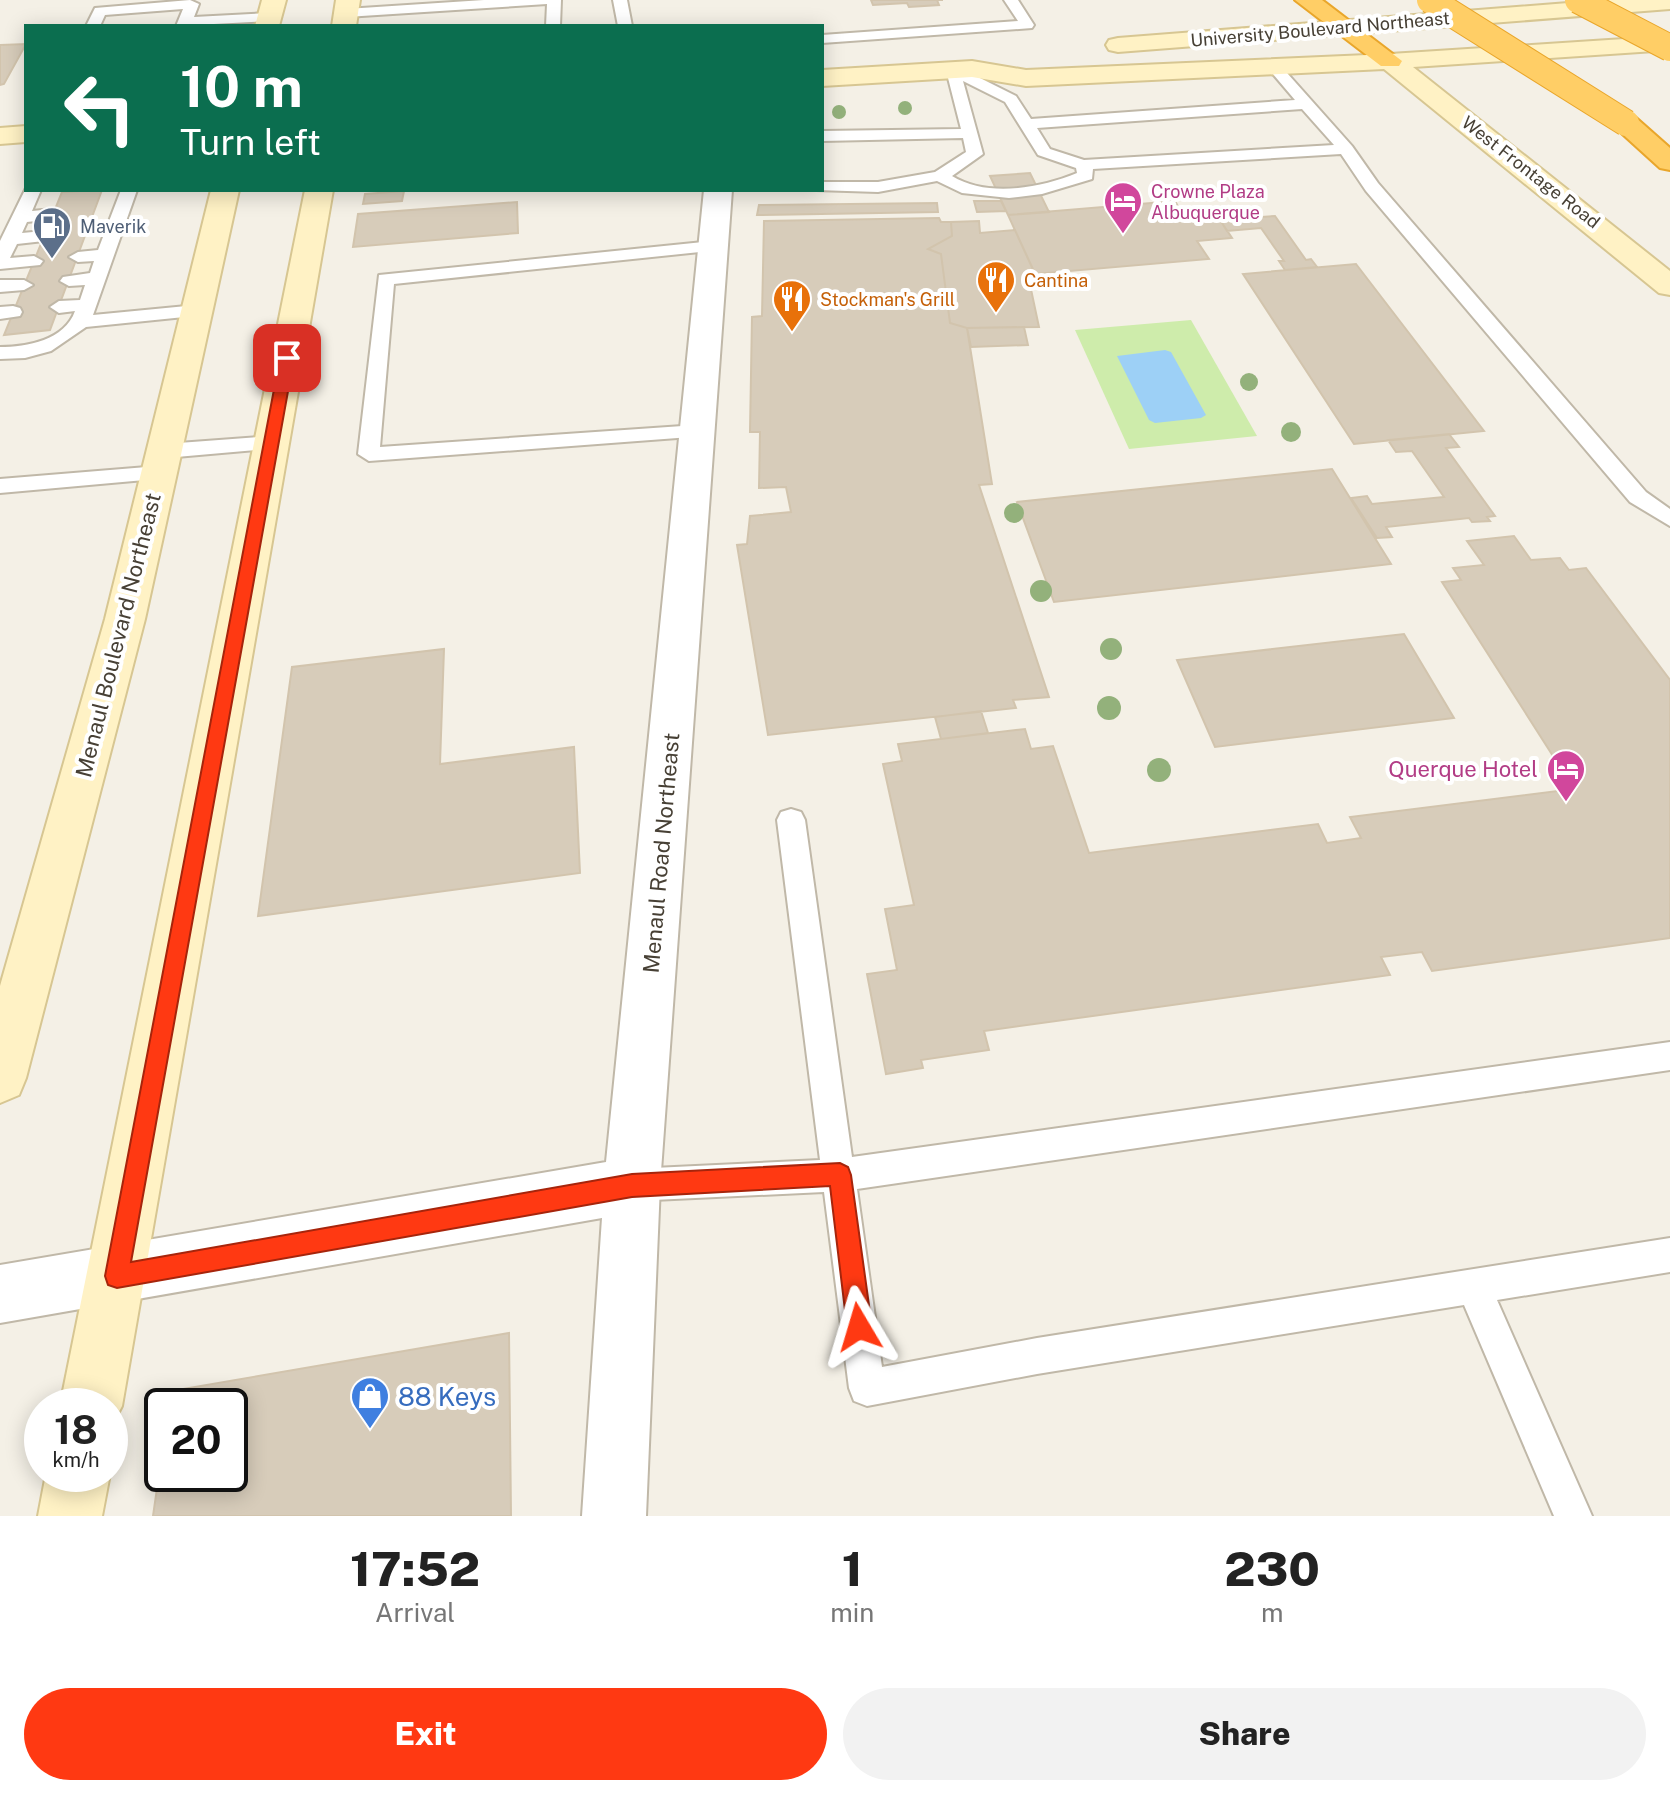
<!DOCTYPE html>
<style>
body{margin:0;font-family:"Public Sans",sans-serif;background:#f2f2f2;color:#222;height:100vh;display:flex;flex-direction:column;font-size:30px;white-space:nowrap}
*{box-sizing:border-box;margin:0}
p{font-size:26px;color:#767676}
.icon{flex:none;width:44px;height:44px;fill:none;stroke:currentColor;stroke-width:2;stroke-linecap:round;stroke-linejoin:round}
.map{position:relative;height:1516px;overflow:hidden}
.drawer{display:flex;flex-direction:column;background:#fff;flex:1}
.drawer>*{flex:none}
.banner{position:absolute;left:24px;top:24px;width:800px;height:168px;border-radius:0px;box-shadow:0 4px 20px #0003;background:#0b6e4f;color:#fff;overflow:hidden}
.speed{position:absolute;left:24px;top:1388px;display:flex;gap:16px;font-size:40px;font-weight:700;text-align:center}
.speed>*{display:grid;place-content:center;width:104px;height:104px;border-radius:50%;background:#fff;box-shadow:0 4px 20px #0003;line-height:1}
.speed small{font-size:20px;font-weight:400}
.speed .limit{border:4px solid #111;border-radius:12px;background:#fff;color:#111}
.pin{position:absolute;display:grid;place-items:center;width:68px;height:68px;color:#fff;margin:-34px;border-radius:16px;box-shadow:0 4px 12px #0006}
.me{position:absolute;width:88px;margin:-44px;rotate:353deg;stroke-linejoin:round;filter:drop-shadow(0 0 6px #0008)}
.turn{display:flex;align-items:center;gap:28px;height:168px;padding:0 24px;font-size:36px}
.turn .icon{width:104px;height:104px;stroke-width:2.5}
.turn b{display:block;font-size:56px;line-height:68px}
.eta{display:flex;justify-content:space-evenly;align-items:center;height:136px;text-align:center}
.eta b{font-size:48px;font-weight:800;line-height:56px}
.cta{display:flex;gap:16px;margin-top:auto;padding:16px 24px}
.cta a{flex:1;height:92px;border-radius:48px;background:#ff3912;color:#fff;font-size:32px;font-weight:800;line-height:92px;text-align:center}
.cta a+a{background:#f2f2f2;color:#222}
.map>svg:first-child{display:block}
.green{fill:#ceecab}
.water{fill:#9dd0f6}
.building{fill:#d7ccba;stroke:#d2c4ad;stroke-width:2}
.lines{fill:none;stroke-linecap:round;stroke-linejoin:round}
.lane-casing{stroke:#c0b8a8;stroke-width:4}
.street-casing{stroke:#c0b8a8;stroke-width:4}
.secondary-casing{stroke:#d7c692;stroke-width:4}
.highway-casing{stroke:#e9a62b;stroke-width:4}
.lane{fill:#fff;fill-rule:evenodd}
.street{fill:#fff;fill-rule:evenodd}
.secondary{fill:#fff2c5;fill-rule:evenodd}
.highway{fill:#ffce66;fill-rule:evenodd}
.highway-bridge-casing{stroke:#e9a62b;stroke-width:28;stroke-linecap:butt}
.highway-bridge{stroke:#ffce66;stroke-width:26}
.tree{fill:#93b17b}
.route{fill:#ff3912;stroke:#a6250c;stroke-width:2}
.labels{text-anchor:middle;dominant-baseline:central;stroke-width:8;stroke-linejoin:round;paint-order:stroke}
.far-street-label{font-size:18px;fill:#474035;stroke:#fff}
.far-hotel-label{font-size:18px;fill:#b23c85;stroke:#fff;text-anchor:start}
.far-service-label{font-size:18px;fill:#4e5e75;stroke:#fff;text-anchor:start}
.far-food-label{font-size:18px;fill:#c56008;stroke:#fff;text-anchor:start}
.street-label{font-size:22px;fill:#474035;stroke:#fff}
.hotel-label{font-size:22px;fill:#b23c85;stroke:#fff;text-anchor:end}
.near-shop-label{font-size:26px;fill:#366cbe;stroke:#fff;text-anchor:start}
</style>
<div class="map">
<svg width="1670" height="1516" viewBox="0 0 1670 1516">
<rect width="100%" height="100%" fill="#f4f0e6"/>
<path class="green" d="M 1191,320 L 1257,436 L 1129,449 L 1075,330 Z"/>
<path class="water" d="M 1165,350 L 1171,352 L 1206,415 L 1201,418 L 1155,423 L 1149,420 L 1117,356 Z"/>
<path class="building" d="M 871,0 L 943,0 L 937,0 L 939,5 L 909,7 L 907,3 L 873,5 Z
M 26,44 L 4,84 L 0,85 L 0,45 Z
M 1030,173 L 1049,212 L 1008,215 L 990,176 Z
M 102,190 L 50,330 L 4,335 L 62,192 Z
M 404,191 L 402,201 L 363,204 L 365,194 Z
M 974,201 L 1001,201 L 1006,211 L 977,212 Z
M 1175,201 L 1184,217 L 1216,214 L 1232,238 L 1197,241 L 1209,259 L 1035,274 L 1008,215 Z
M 517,202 L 518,233 L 353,247 L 358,214 Z
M 937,203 L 938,212 L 757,215 L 759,205 Z
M 1275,216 L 1306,260 L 1311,259 L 1317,267 L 1285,270 L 1279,261 L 1284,261 L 1261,228 L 1227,231 L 1220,220 Z
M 939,218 L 941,222 L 951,222 L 952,236 L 928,249 L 941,254 L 950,323 L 967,328 L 992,484 L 979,485 L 1049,697 L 1013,700 L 1016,708 L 768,735 L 737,545 L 747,544 L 750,516 L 791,512 L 786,487 L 759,488 L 760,432 L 750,432 L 752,317 L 762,316 L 764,221 Z
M 979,221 L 980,233 L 1015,230 L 1038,280 L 1029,280 L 1039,327 L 967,328 L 950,323 L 941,254 L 928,249 L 952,236 L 951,222 Z
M 1356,264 L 1484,431 L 1354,444 L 1243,274 Z
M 1024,327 L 1028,345 L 971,347 L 967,328 Z
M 1449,434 L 1459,447 L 1446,448 L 1495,516 L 1487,517 L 1490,521 L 1472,522 L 1469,518 L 1386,527 L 1392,537 L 1377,538 L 1351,498 L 1367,496 L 1372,504 L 1444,497 L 1412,451 L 1396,452 L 1388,440 Z
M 1332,469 L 1391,564 L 1054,602 L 1017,502 Z
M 1514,536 L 1531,560 L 1560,558 L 1569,570 L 1586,568 L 1670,680 L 1670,938 L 1432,971 L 1422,952 L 1381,957 L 1390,975 L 984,1031 L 989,1050 L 921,1060 L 923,1068 L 886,1074 L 867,974 L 897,970 L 885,909 L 914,905 L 883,764 L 902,761 L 898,744 L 1025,729 L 1031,749 L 1053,746 L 1089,853 L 1318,824 L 1327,843 L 1361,838 L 1350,817 L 1574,789 L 1442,582 L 1461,580 L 1453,568 L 1484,565 L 1467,541 Z
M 1404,634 L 1454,718 L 1215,747 L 1177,660 Z
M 444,649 L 440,764 L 574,747 L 580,873 L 258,916 L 292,667 Z
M 981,711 L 988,733 L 941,739 L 935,717 Z
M 509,1333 L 511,1516 L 153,1516 L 162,1454 L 162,1474 L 230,1474 L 230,1406 L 169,1406 L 171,1391 Z"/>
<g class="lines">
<g class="lane-casing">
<path id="lane" d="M 190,0 L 199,4 L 194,17 L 270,13 L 277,17 L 270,21 L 176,26 L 183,9 L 105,15 L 100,26 L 86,26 L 95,8 Z
M 484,0 L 561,0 L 560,26 L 546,26 L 547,4 L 346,17 L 339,13 L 346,9 Z
M 613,0 L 627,0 L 632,26 L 618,26 Z
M 1004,0 L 1018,0 L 1034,25 L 1032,28 L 822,43 L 822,35 L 1018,21 Z
M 1274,63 L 1279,64 L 1352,146 L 1378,183 L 1646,492 L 1670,509 L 1670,526 L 1630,502 L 1366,191 L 1341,154 L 1093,169 L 1092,179 L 1042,194 L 1009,198 L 962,193 L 937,181 L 878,192 L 816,190 L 822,190 L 822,182 L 878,182 L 935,172 L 966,152 L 963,138 L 822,141 L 822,131 L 961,129 L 946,70 L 948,67 L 958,67 L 1016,96 L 1031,119 L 1295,100 L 1267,67 ZM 963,81 L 1005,102 L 1038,155 L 1076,168 L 1077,173 C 1040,188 988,198 952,176 L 983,154 ZM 1302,109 L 1334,145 L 1084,160 L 1050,149 L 1037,128 Z
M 26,188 L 41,190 L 32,211 L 53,209 L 62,214 L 53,219 L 27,222 L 22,233 L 44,231 L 53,236 L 44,241 L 17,244 L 10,258 L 34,256 L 43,261 L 40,265 L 0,269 L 0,241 Z
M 121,190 L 137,190 L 93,315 L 197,305 L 204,307 L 206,311 L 204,315 L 86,327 L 51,351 L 25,358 L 0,359 L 0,347 C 27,347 65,340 75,311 L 59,313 L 50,307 L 59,301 L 80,300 L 85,285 L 69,286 L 60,281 L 63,277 L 90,273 L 94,261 L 78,262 L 69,257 L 78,252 L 98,250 Z
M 713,241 L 719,242 L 722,246 L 719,250 L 394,284 L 380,447 L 697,425 L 707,431 L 704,436 L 369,461 L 358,454 L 379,275 Z
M 0,280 L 24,280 L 33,285 L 24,290 L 0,292 Z
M 13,306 L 20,308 L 22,312 L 20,316 L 0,319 L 0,307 Z
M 271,436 L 281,443 L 278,448 L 165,458 L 154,451 L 165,444 Z
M 159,466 L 167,468 L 170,473 L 167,478 L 0,493 L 0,479 Z
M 791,809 L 801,812 L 805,820 L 852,1157 L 1670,1042 L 1670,1070 L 857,1189 L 882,1367 L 1037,1338 L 1670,1238 L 1670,1272 L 1497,1300 L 1592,1516 L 1554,1516 L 1464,1305 L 1037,1374 L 867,1406 L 854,1401 L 849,1388 L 824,1192 L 632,1201 L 620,1196 L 616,1185 L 620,1174 L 632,1169 L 820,1160 L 777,820 L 781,812 Z"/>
</g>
<g class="street-casing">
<path id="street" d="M 704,190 L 732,190 L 660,1185 L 646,1516 L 582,1516 L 602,1218 L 0,1323 L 0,1265 L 606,1162 Z"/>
</g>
<g class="secondary-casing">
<path id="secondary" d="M 262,0 L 286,0 L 279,26 L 255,26 Z
M 336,0 L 360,0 L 356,26 L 332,26 Z
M 1606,0 L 1670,0 L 1670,9 L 1118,52 L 1109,50 L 1106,45 L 1109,40 L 1118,38 Z
M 1670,36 L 1670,50 L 1413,67 L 1670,271 L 1670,295 L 1659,293 L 1384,69 L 1026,86 L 972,77 L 822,86 L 822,70 L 972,61 L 1026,70 L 1390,54 Z
M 26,126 L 26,142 L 0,144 L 0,128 Z
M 211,190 L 239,190 L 145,619 L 26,1078 L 19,1095 L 0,1103 L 0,986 L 105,619 Z
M 305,190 L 333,190 L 122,1406 L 110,1429 L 110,1406 L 60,1406 Z
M 46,1474 L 110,1474 L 102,1516 L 38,1516 Z"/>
</g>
<g class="highway-casing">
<path id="highway" d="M 1295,0 L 1322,0 L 1402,61 L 1399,66 L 1381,66 Z
M 1626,115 L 1635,117 L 1670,148 L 1670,170 L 1660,168 L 1617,129 L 1613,123 L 1617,117 Z"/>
</g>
<use href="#lane" class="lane"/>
<use href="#street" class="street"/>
<use href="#secondary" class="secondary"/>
<use href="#highway" class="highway"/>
<g class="highway-bridge-casing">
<path id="highway-bridge" d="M 1430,0 L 1626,123
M 1578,0 L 1670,48"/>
</g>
<use href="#highway-bridge" class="highway-bridge"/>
</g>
<g class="tree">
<circle cx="905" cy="108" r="7"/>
<circle cx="839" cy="112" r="7"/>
<circle cx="1249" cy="382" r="9"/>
<circle cx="1291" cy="432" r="10"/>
<circle cx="1014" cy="513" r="10"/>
<circle cx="1041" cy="591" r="11"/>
<circle cx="1111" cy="649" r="11"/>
<circle cx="1109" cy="708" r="12"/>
<circle cx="1159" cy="770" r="12"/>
</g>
<path class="route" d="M 287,354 L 294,358 L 131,1262 L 632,1174 L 840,1163 L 848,1167 L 851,1175 L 872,1327 L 868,1336 L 859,1339 L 851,1336 L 847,1327 L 830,1186 L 632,1197 L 117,1288 L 108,1285 L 105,1276 L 280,358 Z"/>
<defs>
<g id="hotel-pin" transform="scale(2)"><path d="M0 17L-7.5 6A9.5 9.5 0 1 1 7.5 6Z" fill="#d1479c" stroke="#fff"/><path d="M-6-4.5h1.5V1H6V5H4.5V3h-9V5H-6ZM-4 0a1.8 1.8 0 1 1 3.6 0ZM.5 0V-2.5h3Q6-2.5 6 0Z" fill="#fff"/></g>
<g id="fuel-pin" transform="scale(2)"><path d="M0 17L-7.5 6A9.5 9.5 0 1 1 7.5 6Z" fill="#5c6f8a" stroke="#fff"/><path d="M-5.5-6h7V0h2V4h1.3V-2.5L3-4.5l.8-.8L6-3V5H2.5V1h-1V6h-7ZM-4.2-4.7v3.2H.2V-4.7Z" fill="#fff"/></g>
<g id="restaurant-pin" transform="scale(2)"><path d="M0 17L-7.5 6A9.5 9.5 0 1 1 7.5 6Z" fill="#e8710a" stroke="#fff"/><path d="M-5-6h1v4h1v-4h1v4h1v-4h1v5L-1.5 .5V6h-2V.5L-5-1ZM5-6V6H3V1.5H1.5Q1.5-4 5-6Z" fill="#fff"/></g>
<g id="shop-pin" transform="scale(2)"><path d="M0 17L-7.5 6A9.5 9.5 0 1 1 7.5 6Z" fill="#3f7fe0" stroke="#fff"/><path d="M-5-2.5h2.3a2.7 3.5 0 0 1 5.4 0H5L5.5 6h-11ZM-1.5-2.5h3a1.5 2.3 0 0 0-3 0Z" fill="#fff"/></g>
</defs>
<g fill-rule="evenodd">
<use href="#hotel-pin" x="1123" y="201"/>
<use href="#fuel-pin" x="52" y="226"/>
<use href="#restaurant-pin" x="996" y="280"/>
<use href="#restaurant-pin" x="792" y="299"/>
<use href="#hotel-pin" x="1566" y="769"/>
<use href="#shop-pin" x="370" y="1396"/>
</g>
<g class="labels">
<g class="far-street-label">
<text transform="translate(1320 29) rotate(-5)">University Boulevard Northeast</text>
<text transform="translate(1531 172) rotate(38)">West Frontage Road</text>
</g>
<g class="far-hotel-label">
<text x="1151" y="191">Crowne Plaza<tspan x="1151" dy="21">Albuquerque</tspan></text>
</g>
<g class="far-service-label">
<text x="80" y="226">Maverik</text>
</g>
<g class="far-food-label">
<text x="1024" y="280">Cantina</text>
<text x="820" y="299">Stockman's Grill</text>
</g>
<g class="street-label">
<text transform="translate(118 635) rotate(-76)">Menaul Boulevard Northeast</text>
<text transform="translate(661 853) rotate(-85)">Menaul Road Northeast</text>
</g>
<g class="hotel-label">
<text x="1538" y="769">Querque Hotel</text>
</g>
<g class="near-shop-label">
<text x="398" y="1396">88 Keys</text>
</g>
</g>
</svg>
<div class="speed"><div>18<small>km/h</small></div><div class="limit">20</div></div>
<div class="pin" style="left:287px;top:358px;background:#d93025"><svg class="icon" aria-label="arrive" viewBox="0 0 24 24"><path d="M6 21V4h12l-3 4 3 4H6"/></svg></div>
<svg class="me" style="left:859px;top:1327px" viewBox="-20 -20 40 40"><path d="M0-17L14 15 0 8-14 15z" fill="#ff3912" stroke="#fff" stroke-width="4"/></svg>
<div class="banner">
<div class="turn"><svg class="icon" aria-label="left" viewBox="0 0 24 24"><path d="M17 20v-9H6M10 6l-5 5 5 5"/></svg><div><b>10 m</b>Turn left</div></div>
</div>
</div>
<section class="drawer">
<div class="eta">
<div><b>17:52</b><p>Arrival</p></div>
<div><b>1</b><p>min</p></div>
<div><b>230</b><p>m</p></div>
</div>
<div class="cta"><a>Exit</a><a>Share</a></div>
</section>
